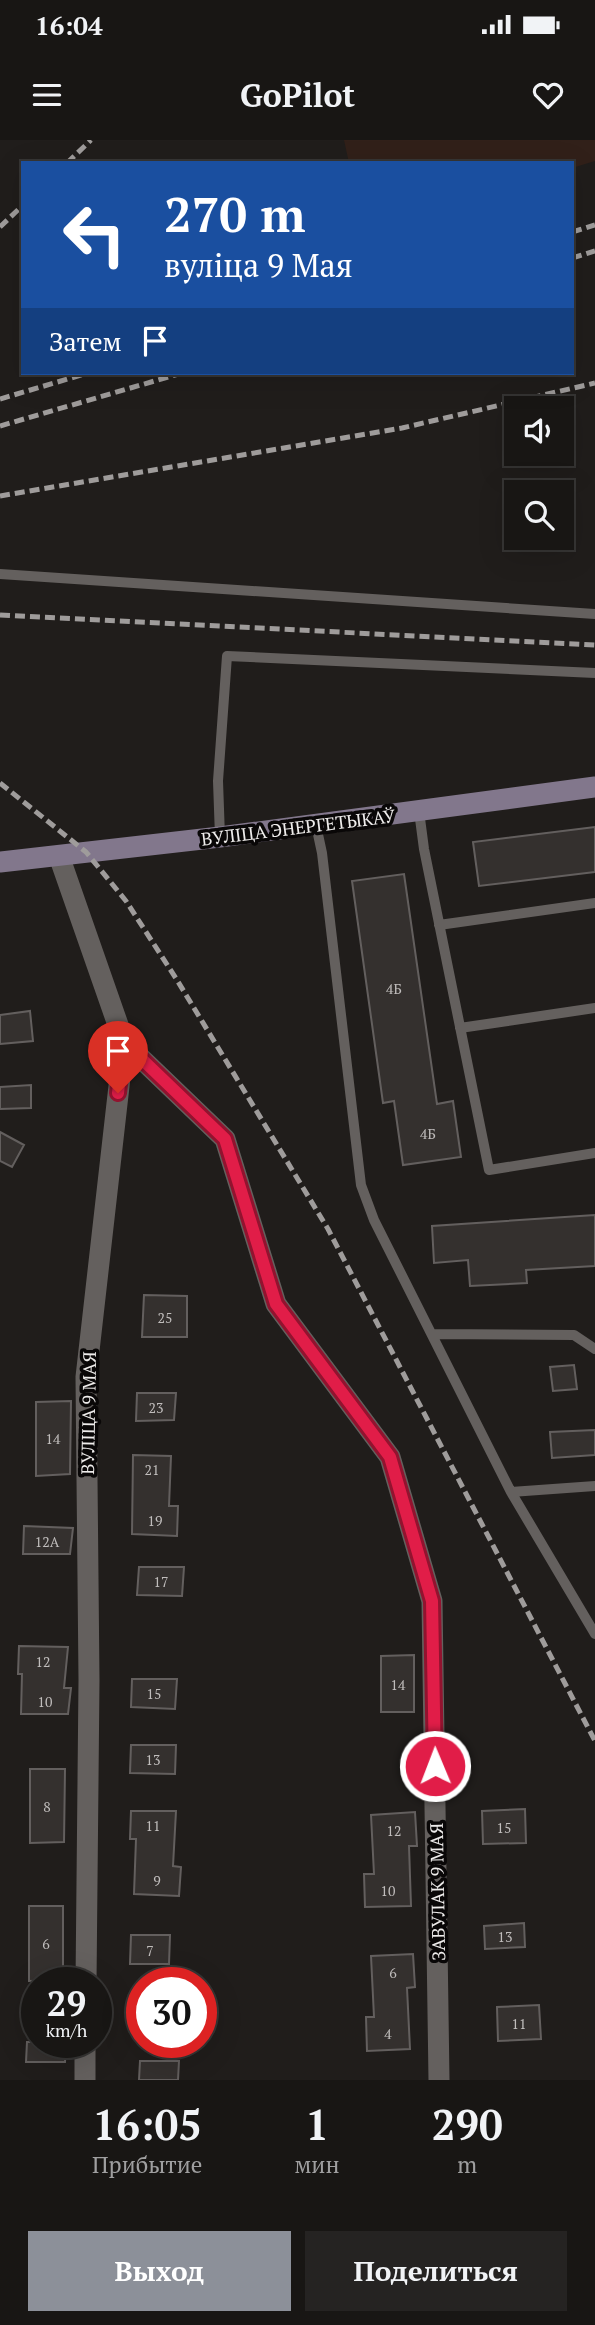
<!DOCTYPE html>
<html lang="ru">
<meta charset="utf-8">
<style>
body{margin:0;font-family:"PT Serif",serif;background:#252322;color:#f1f3f6;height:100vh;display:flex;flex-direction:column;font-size:26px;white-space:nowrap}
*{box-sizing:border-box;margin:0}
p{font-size:23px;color:#9f9fa0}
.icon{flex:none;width:38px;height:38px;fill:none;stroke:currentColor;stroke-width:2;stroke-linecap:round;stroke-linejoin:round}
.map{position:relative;height:1940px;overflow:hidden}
.drawer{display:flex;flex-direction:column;background:#181614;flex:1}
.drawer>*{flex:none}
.guide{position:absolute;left:21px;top:21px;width:553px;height:214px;border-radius:0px;box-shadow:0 7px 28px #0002,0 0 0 2px #363534;background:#1a4fa0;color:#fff;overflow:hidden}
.controls{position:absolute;left:504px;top:256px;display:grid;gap:14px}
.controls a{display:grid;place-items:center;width:70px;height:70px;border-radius:0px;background:#181614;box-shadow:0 7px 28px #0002,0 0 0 2px #363534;font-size:35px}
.speed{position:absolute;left:21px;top:1827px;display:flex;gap:14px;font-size:35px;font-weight:700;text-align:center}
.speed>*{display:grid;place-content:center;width:91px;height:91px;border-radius:50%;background:#181614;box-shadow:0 7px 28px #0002,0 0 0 2px #363534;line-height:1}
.speed small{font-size:18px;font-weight:400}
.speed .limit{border:10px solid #d22;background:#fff;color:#111}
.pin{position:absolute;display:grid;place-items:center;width:60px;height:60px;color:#fff;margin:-72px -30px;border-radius:50% 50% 50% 0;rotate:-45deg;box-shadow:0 0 7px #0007}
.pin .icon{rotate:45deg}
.me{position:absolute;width:77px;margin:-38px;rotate:359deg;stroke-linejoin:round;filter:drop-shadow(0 0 5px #0008)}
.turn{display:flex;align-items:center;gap:24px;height:147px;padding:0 28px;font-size:32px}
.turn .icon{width:91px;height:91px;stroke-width:2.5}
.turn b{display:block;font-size:49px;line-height:60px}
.then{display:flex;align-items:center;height:66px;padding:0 28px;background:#0003;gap:14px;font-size:26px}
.eta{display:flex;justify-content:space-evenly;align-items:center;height:119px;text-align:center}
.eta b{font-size:42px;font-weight:700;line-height:49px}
.primary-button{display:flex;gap:14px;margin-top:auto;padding:14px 28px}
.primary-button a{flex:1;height:80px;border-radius:0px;background:#8c9099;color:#fff;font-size:28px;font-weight:700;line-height:80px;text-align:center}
.primary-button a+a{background:#252322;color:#f1f3f6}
.status{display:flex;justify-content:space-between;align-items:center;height:49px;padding:0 35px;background:#181614;direction:ltr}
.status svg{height:19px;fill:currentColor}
header{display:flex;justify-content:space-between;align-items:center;height:91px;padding:0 28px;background:#181614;font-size:32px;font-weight:700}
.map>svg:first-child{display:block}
.commercial{fill:#312019}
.building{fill:#34302e;stroke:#635f5e;stroke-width:2}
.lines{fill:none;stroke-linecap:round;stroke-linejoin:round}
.lane{stroke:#64605e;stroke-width:10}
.street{stroke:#64605e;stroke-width:21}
.secondary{stroke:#82778c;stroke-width:21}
.rail{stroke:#9f9c9b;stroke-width:5;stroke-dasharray:10 5;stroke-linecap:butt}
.route-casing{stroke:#92132f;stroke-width:18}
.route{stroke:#e11d48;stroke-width:12}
.labels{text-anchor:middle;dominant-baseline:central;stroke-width:7;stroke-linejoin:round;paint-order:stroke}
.number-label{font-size:14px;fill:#c0bdbc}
.street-label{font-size:18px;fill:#eeeceb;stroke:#090707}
</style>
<div class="status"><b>16:04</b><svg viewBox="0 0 49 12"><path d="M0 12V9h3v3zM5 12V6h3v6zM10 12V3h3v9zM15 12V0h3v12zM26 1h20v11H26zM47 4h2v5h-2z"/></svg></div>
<header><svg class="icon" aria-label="menu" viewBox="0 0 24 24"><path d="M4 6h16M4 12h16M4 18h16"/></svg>GoPilot<svg class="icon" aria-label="heart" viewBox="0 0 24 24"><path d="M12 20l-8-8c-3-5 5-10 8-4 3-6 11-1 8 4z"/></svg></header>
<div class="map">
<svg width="595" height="1940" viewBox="0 0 595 1940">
<rect width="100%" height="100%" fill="#201d1b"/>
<path class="commercial" d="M 344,0 L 595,0 L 595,21 L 572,28 L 572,23 L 349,23 Z"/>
<path class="building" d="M 595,687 L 595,732 L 479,746 L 473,702 Z
M 404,734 L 437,964 L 453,961 L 461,1017 L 403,1025 L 394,961 L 383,963 L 352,741 Z
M 30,871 L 33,901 L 0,904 L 0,875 Z
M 31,945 L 31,968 L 0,969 L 0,947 Z
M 0,992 L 24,1005 L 12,1027 L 0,1021 Z
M 595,1075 L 595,1126 L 526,1130 L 527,1143 L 470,1146 L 468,1120 L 434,1123 L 432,1086 Z
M 144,1155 L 187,1156 L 187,1197 L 142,1197 Z
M 574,1225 L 577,1249 L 553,1251 L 550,1227 Z
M 137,1253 L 176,1253 L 174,1280 L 136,1281 Z
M 71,1261 L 70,1334 L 36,1336 L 36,1262 Z
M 595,1290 L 595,1315 L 552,1318 L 550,1292 Z
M 133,1315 L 171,1316 L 169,1366 L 178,1366 L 177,1396 L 132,1394 Z
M 24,1386 L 73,1388 L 70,1414 L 23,1414 Z
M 139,1427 L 184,1427 L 182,1456 L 137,1455 Z
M 19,1506 L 68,1507 L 64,1548 L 71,1548 L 68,1574 L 21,1574 L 22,1534 L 18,1534 Z
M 414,1515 L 414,1572 L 381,1572 L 381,1516 Z
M 132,1539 L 177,1539 L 175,1569 L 131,1567 Z
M 131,1605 L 176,1605 L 175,1634 L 130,1633 Z
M 30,1629 L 65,1629 L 64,1702 L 30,1703 Z
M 525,1669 L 526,1703 L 483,1704 L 482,1671 Z
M 131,1671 L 176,1671 L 173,1726 L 181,1727 L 179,1756 L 134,1754 L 136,1699 L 130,1699 Z
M 415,1672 L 417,1706 L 409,1706 L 411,1766 L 365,1767 L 364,1734 L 374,1734 L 371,1675 Z
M 29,1766 L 63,1766 L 63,1840 L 29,1841 Z
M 524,1783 L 525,1807 L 485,1809 L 484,1786 Z
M 131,1795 L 170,1795 L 169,1824 L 130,1824 Z
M 413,1814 L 415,1847 L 407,1848 L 410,1909 L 367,1911 L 366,1877 L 374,1877 L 371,1816 Z
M 539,1865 L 541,1899 L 498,1901 L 497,1867 Z
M 27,1902 L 66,1902 L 65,1922 L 26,1922 Z
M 140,1921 L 179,1921 L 178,1940 L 139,1940 Z"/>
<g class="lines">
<path class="lane" d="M 0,434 L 595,474
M 419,671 L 424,709 L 489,1030 L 595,1013
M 316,685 L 322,713 L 361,1045 L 374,1080 L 511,1352 L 595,1494
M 220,697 L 218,641 L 227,516 L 595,533
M 439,785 L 595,763
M 460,888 L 595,868
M 432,1194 L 574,1195 L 595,1209
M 511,1352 L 595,1346"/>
<path class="street" d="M 59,716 L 124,902 L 86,1237 L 89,1540 L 86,1843
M 124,902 L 225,999 L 276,1164 L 390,1317 L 432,1461 L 439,1940
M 85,1940 L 85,1902"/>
<path class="secondary" d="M 0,722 L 220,697 L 595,647"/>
<path class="rail" d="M 67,23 L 91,0
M 0,87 L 23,65
M 572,92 L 595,85
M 572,118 L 595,111
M 0,259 L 88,233
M 0,286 L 182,233
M 0,356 L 402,288 L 595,243
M 0,475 L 595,505
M 0,643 L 86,712 L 126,761 L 177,840 L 328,1089 L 595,1601"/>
</g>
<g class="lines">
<g class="route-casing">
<path id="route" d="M 118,953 L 124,902 L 225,999 L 276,1164 L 390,1317 L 432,1461 L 435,1626"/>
</g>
<use href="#route" class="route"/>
</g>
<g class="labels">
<g class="number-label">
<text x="394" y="848">4Б</text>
<text x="428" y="993">4Б</text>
<text x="165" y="1177">25</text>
<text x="156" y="1267">23</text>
<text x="53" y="1298">14</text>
<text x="152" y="1329">21</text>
<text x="155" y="1380">19</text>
<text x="47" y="1401">12А</text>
<text x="161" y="1441">17</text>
<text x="43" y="1521">12</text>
<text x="398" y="1544">14</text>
<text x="154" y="1553">15</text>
<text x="45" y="1561">10</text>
<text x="153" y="1619">13</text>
<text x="47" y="1666">8</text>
<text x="153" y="1685">11</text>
<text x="504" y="1687">15</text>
<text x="394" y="1690">12</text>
<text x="157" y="1740">9</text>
<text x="388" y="1750">10</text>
<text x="505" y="1796">13</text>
<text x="46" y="1803">6</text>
<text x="150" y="1810">7</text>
<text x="393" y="1832">6</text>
<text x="519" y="1883">11</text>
<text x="388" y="1893">4</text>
</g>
<g class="street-label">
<text transform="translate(298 687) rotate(-7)">ВУЛІЦА ЭНЕРГЕТЫКАЎ</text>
<text transform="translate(88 1273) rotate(-89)">ВУЛІЦА 9 МАЯ</text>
<text transform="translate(437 1752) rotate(-91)">ЗАВУЛАК 9 МАЯ</text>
</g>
</g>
</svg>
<div class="controls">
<a><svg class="icon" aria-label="sound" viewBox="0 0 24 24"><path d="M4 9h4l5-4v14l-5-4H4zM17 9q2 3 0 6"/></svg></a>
<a><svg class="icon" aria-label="search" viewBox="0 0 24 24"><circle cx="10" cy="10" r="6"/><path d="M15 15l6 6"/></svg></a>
</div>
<div class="speed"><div>29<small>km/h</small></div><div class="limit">30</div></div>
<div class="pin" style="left:118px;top:953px;background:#d93025"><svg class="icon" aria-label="arrive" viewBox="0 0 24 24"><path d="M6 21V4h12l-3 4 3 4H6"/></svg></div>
<svg class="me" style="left:435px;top:1626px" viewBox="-20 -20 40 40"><circle r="17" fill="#e11d48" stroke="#fff" stroke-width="3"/><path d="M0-11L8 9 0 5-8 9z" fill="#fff"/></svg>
<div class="guide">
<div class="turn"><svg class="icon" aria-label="left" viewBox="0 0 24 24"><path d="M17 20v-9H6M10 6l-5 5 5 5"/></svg><div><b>270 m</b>вуліца 9 Мая</div></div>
<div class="then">Затем<svg class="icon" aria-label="arrive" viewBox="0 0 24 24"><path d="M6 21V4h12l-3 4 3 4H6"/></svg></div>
</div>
</div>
<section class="drawer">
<div class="eta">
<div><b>16:05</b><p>Прибытие</p></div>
<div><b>1</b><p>мин</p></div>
<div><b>290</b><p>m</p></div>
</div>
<div class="primary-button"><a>Выход</a><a>Поделиться</a></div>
</section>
